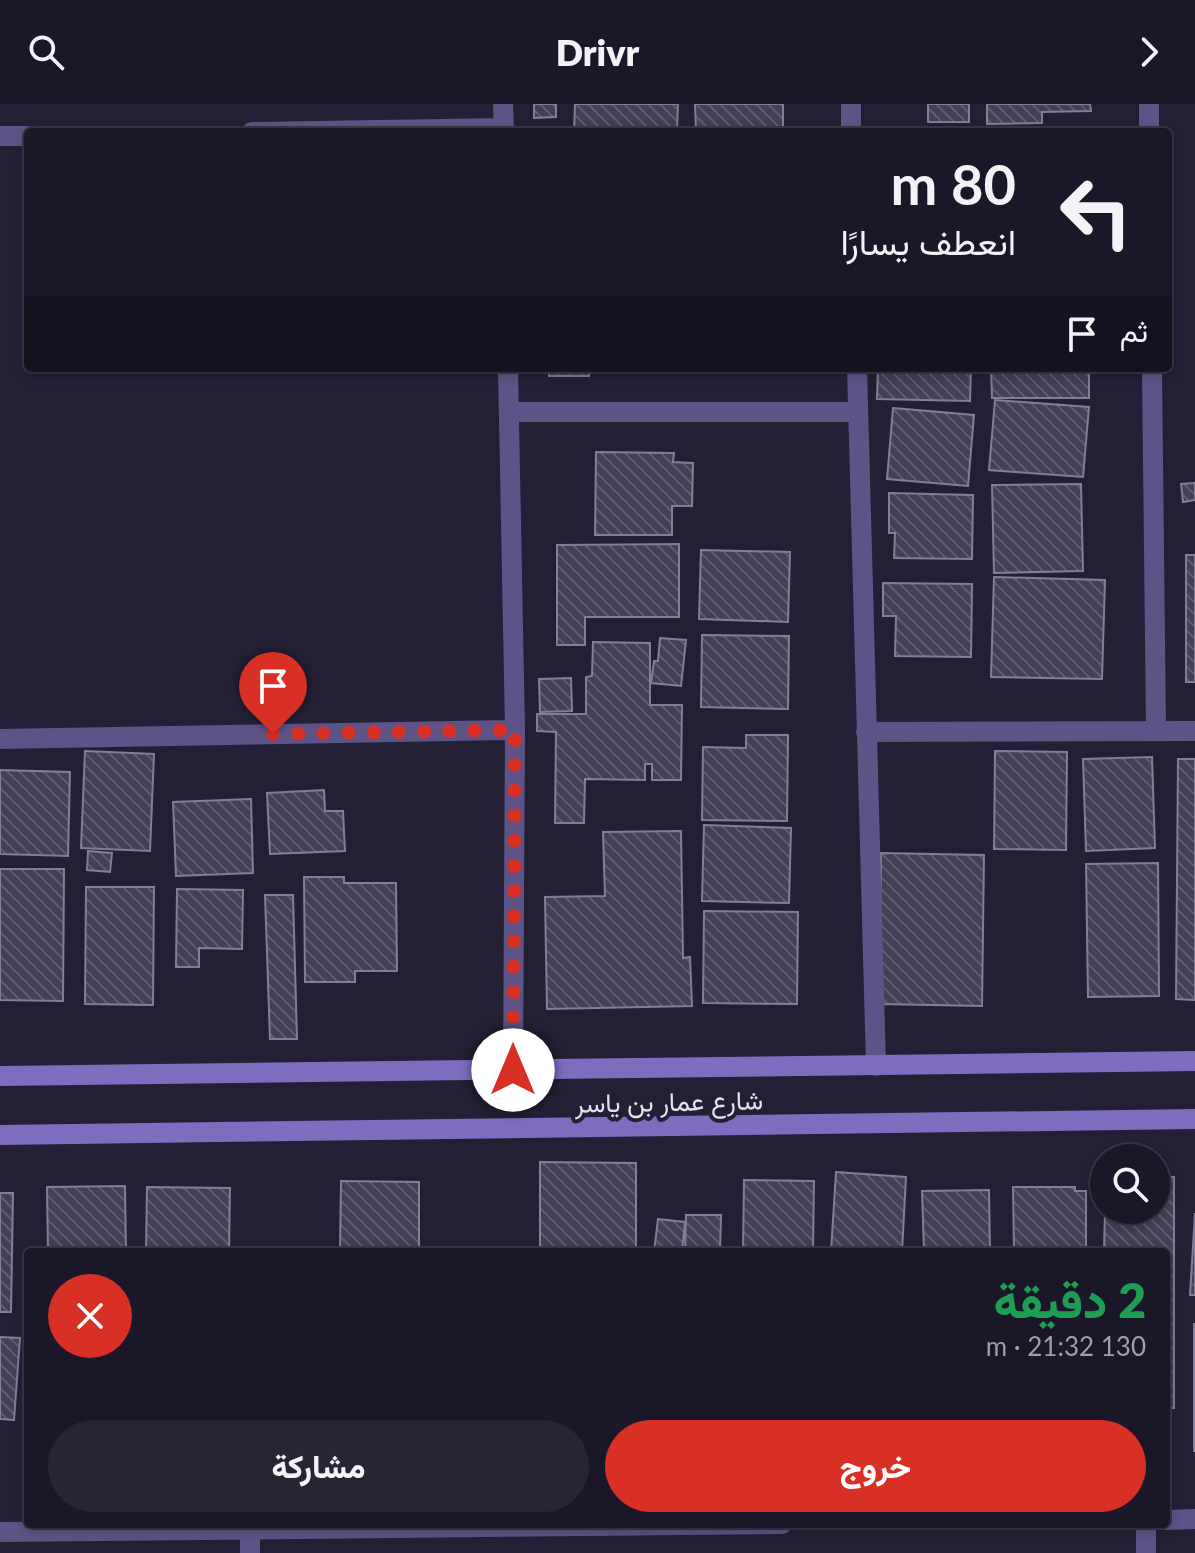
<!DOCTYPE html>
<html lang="ar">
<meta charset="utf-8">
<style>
body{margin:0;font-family:Lato,Vazirmatn,sans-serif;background:#272434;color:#f1f3f6;direction:rtl;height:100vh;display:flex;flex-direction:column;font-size:30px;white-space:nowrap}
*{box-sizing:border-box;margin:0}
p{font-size:26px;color:#9f9fa8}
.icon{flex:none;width:44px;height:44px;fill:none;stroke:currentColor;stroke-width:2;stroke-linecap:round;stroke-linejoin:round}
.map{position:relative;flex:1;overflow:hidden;direction:ltr}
.panel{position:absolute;left:24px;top:1144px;width:1146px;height:280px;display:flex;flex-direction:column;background:#1a1728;border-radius:8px;box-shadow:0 4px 12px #0003,0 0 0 2px #383645;direction:rtl}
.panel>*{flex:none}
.top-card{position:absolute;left:24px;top:24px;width:1148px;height:244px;border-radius:8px;box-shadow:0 4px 12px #0003,0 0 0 2px #383645;direction:rtl;background:#1a1728;color:#f1f3f6;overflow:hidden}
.buttons{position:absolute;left:1090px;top:1040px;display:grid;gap:16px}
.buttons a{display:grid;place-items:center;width:80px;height:80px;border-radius:50%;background:#1a1728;box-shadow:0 4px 12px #0003,0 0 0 2px #383645;font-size:40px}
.pin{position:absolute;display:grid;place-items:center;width:68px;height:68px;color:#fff;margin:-82px -34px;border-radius:50% 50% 50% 0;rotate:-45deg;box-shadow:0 0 8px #0007}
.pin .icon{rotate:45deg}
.me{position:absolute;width:88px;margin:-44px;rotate:0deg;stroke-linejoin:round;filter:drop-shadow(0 0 6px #0008)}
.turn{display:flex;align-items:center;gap:28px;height:168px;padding:0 24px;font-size:36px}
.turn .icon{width:104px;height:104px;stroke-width:2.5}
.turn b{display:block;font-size:56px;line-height:68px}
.then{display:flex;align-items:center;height:76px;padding:0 24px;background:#0003;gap:16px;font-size:30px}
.round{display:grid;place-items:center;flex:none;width:84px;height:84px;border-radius:42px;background:#272434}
.headline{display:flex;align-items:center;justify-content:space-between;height:136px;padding:0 24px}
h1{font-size:48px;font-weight:800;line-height:60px;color:#1e9e55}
.primary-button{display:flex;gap:16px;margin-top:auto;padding:16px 24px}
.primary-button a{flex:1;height:92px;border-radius:48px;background:#d93025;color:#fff;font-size:32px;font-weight:800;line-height:92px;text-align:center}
.primary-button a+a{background:#272434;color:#f1f3f6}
header{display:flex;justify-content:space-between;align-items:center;height:104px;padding:0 24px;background:#1a1728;font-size:36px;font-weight:800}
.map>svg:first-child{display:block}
.building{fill:url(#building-back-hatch);stroke:#827e9a;stroke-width:2}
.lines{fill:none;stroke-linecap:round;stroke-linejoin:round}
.street{stroke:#5d5386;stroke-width:20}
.secondary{stroke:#7e6dbf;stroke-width:20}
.route{stroke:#d93025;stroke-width:14;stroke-dasharray:0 25.2}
.labels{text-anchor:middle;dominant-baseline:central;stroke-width:8;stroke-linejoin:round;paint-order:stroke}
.street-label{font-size:26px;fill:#e4e2f1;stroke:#231f35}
</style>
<header><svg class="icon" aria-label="forward" viewBox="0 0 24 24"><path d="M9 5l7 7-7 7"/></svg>Drivr<svg class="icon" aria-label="search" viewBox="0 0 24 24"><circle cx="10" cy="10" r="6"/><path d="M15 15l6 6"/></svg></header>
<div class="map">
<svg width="1195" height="1449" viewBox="0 0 1195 1449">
<defs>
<pattern id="building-back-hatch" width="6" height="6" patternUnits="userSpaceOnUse" patternTransform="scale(2)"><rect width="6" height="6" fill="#433f57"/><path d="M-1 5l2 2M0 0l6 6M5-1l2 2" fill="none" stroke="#5e5a70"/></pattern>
</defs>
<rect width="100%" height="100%" fill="#231f35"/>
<path class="building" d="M 534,0 L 556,0 L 556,13 L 534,14 Z
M 575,0 L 678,0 L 677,28 L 574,28 Z
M 695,0 L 783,0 L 783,28 L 696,28 Z
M 928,0 L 969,0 L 969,18 L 928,18 Z
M 987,0 L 1090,0 L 1091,7 L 1042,8 L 1042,19 L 987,20 Z
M 549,264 L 589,264 L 589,272 L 549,272 Z
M 878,264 L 971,264 L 970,297 L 877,295 Z
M 991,264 L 1089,264 L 1089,294 L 992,294 Z
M 995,296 L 1089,303 L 1083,373 L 989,366 Z
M 893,304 L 974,311 L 968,382 L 887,375 Z
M 596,348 L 674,349 L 673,358 L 693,359 L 692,402 L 672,402 L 672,431 L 595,431 Z
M 1195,379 L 1195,396 L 1183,398 L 1181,380 Z
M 1081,380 L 1083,467 L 994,469 L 992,381 Z
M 889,389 L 973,391 L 972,455 L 894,454 L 895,429 L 889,429 Z
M 679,440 L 679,513 L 585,513 L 585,541 L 557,541 L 557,441 Z
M 701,446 L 790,448 L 788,518 L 699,515 Z
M 1186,451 L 1195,451 L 1195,578 L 1186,578 Z
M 994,473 L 1105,476 L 1102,575 L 991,573 Z
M 883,479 L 972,480 L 971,553 L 895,552 L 896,512 L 883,512 Z
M 702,531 L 789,532 L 788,605 L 701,603 Z
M 660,534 L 686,536 L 681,582 L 651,579 L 654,557 L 658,557 Z
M 593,538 L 650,539 L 650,601 L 682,601 L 681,676 L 652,676 L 652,660 L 645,660 L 645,676 L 585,675 L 584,719 L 555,719 L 556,628 L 537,627 L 537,610 L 586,610 L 586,573 L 592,572 Z
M 571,574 L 572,607 L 540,608 L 539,575 Z
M 746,631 L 788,631 L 787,717 L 702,716 L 703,643 L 746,644 Z
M 85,647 L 154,650 L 150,747 L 81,744 Z
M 995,647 L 1067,648 L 1066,746 L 994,745 Z
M 1152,653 L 1155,744 L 1086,747 L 1083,655 Z
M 1178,655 L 1195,655 L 1195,896 L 1176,895 Z
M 0,666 L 70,668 L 68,752 L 0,750 Z
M 324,686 L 325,707 L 343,707 L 345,747 L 270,750 L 267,689 Z
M 251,695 L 253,769 L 176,772 L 173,698 Z
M 704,721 L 791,724 L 789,799 L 702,797 Z
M 681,727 L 683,854 L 690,853 L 692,902 L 547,905 L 545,793 L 605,792 L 603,728 Z
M 88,747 L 112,749 L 110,768 L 87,766 Z
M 881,749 L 984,751 L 982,902 L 879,900 Z
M 1158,759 L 1159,892 L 1088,893 L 1086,760 Z
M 0,765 L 64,765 L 63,897 L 0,896 Z
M 304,773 L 344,773 L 344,779 L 396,779 L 397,867 L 355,867 L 355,878 L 305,878 Z
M 86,783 L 154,783 L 153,901 L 85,900 Z
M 177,785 L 243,786 L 242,845 L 199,844 L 199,863 L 176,863 Z
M 265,791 L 293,791 L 297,935 L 270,935 Z
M 704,807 L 798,808 L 797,900 L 703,899 Z
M 540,1058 L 636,1059 L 636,1148 L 540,1148 Z
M 836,1068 L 906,1073 L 902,1148 L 831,1148 Z
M 1156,1073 L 1174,1073 L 1174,1304 L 1166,1304 L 1166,1148 L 1104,1148 L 1105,1106 L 1156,1106 Z
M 744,1076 L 814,1077 L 813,1148 L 743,1148 Z
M 341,1077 L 419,1078 L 419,1148 L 340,1148 Z
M 125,1082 L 126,1148 L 48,1148 L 47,1083 Z
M 147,1083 L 230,1084 L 229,1148 L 146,1148 Z
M 1013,1083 L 1075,1083 L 1075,1087 L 1086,1087 L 1086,1148 L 1014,1148 Z
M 989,1086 L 990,1148 L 924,1148 L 922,1087 Z
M 0,1089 L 13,1089 L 11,1208 L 0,1208 Z
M 1195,1109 L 1195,1191 L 1190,1191 Z
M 686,1111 L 721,1111 L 720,1148 L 685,1148 Z
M 658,1115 L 685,1118 L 682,1148 L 654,1148 Z
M 1194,1220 L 1195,1220 L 1195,1347 L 1194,1347 Z
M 0,1233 L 20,1234 L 14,1316 L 0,1315 Z"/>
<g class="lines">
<path class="street" d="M 503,0 L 504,28
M 851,0 L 851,28
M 1149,0 L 1149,28
M 252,28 L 504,24
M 0,32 L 28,32
M 508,264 L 515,626 L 513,966
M 857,264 L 876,962
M 1152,264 L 1156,627
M 509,308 L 858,308
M 866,628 L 1195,627
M 0,635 L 515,626
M 1166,1416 L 1195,1415
M 1146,1420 L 1146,1449
M 0,1428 L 782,1420
M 250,1449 L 250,1426"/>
<path class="secondary" d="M 0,972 L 1195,957
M 0,1031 L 1195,1015"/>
</g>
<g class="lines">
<path class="route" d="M 273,630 L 515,626 L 513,966"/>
</g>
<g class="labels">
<g class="street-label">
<text transform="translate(669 997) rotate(-1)">شارع عمار بن ياسر</text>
</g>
</g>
</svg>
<div class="buttons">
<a><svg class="icon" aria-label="search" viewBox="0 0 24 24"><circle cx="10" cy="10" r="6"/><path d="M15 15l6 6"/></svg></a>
</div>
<div class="pin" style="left:273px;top:630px;background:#d93025"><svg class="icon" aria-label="arrive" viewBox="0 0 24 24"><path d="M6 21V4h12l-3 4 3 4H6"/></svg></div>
<svg class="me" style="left:513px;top:966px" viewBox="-20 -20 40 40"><circle r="19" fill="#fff"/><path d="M0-13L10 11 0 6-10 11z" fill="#d93025"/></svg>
<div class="top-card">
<div class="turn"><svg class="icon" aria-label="left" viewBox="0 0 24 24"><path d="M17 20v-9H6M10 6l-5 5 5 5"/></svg><div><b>80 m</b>انعطف يسارًا</div></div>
<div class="then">ثم<svg class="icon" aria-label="arrive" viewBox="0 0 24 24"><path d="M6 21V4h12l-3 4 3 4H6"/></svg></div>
</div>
<section class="panel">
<div class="headline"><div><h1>2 دقيقة</h1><p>130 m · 21:32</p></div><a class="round" style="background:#d93025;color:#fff"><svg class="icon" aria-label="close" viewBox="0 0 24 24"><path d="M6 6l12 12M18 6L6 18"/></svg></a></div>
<div class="primary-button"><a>خروج</a><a>مشاركة</a></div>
</section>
</div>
